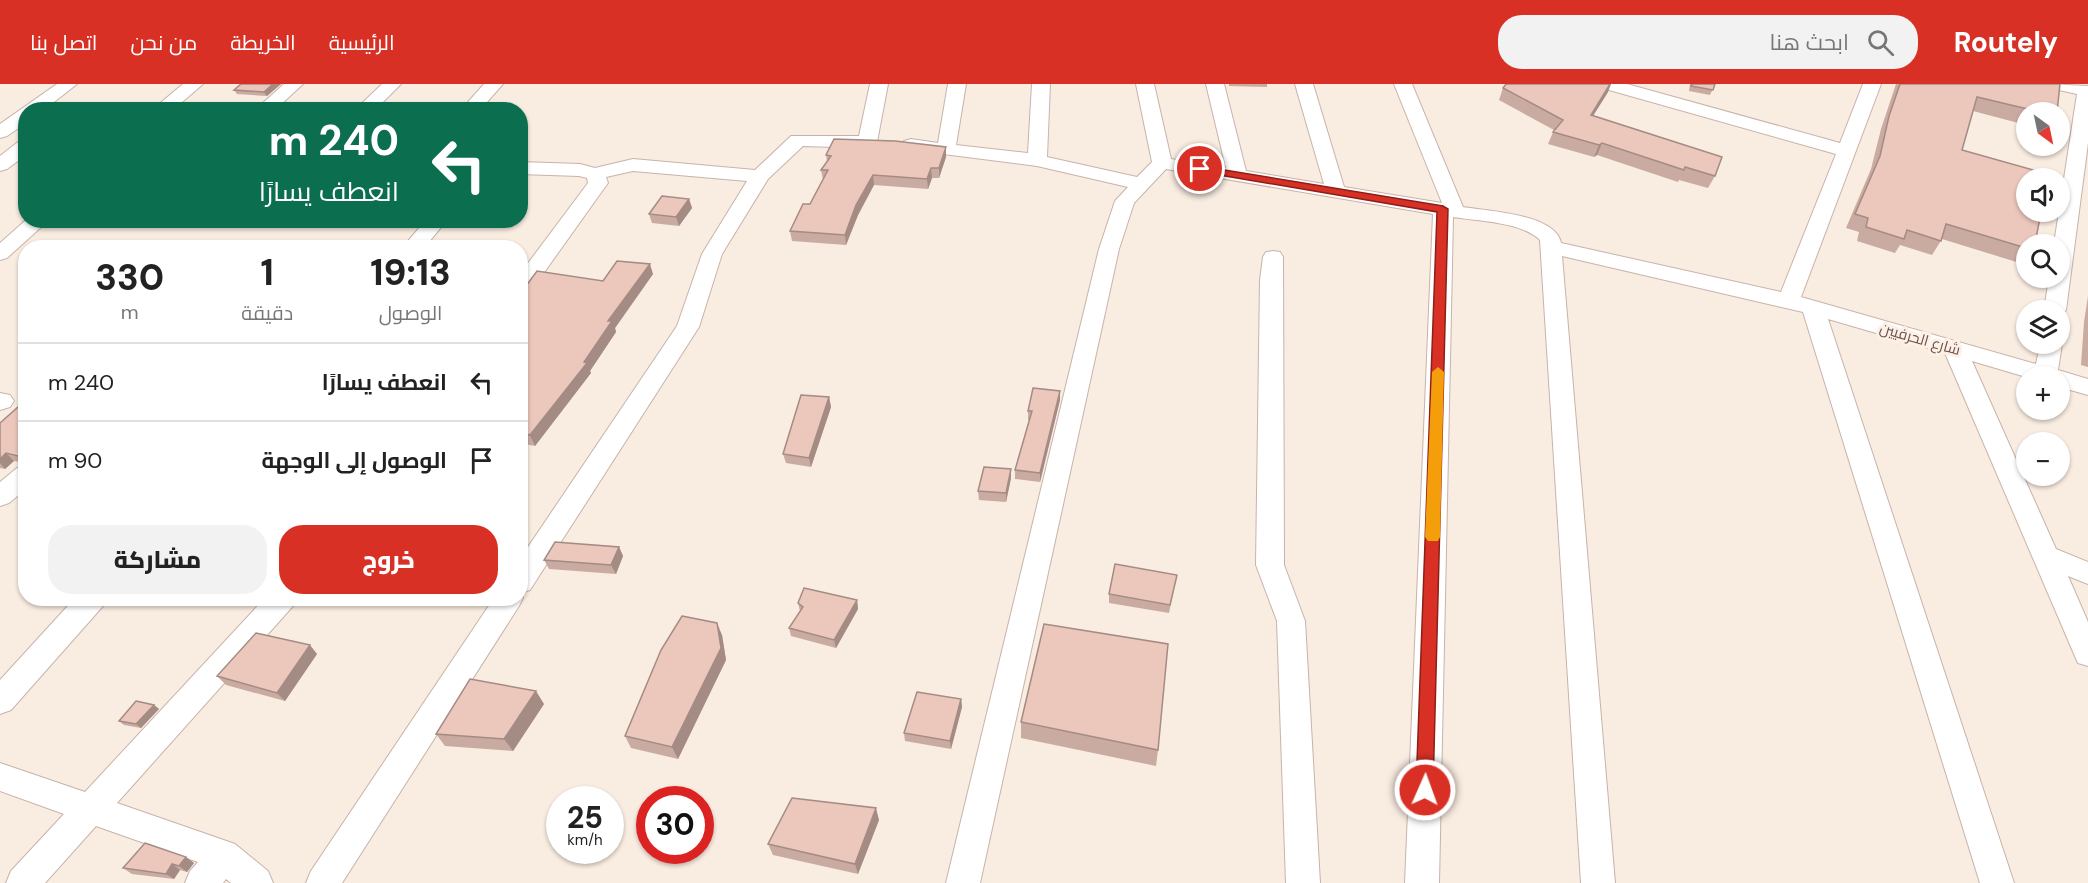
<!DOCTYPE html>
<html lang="ar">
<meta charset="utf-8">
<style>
body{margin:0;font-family:"DM Sans",Cairo,sans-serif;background:#f2f2f2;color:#222;direction:rtl;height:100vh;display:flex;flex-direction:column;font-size:22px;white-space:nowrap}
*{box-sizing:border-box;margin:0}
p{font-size:20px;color:#767676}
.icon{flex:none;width:33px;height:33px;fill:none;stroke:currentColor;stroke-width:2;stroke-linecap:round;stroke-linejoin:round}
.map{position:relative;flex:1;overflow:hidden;direction:ltr}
.details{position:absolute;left:18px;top:156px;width:510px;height:366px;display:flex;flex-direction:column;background:#fff;border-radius:24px;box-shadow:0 2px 4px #0004;direction:rtl}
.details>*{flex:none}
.top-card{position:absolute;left:18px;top:18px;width:510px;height:126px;border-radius:24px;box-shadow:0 2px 4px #0004;direction:rtl;background:#0b6e4f;color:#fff;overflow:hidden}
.needle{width:39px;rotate:147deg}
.buttons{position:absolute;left:2016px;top:18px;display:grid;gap:12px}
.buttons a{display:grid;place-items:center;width:54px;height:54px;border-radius:50%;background:#fff;box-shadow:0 2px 4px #0004;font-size:30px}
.speed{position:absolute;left:546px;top:702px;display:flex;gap:12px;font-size:30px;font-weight:700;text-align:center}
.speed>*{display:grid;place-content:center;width:78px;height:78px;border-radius:50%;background:#fff;box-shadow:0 2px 4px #0004;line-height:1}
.speed small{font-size:15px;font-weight:400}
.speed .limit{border:9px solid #d22;background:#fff;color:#111}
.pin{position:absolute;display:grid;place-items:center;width:51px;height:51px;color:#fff;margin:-26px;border:3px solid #fff;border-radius:50%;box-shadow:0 2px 6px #0007}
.me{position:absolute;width:66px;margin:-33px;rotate:2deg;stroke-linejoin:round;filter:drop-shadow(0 0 4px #0008)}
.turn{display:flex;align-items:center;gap:21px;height:126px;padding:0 30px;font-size:27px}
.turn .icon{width:78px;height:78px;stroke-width:2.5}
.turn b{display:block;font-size:42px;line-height:51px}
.eta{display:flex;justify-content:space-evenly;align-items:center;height:102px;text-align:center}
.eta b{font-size:36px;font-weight:800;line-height:42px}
.action{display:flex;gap:12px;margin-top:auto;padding:12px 30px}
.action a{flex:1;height:69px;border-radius:24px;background:#d93025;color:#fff;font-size:24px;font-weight:800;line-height:69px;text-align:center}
.action a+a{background:#f2f2f2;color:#222}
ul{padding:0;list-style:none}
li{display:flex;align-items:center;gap:18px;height:78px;padding:0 30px;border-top:2px solid #e0e0e0}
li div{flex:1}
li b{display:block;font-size:22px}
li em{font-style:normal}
header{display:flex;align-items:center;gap:36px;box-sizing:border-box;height:84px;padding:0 30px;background:#d93025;color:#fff}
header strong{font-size:28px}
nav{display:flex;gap:33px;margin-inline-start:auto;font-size:21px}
.search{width:420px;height:54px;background:#f2f2f2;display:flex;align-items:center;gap:15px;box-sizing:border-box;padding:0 21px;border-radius:24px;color:#767676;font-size:22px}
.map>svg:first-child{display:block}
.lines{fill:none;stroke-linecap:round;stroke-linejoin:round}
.street-casing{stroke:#c8b3aa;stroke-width:2}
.street{fill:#fff;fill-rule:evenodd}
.wall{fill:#caaba2}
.shaded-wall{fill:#a48b84}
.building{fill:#ebc7bc;stroke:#a48b84;stroke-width:1.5}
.route{fill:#d93025;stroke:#8d1f18;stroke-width:1.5}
.slow{fill:#f59e0b}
.labels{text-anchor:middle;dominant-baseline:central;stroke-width:6;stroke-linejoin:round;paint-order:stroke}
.street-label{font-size:15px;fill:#6d524b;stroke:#fdf0e7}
</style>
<header>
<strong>Routely</strong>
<div class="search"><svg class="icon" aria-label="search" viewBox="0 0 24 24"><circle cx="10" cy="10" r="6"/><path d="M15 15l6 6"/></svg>ابحث هنا</div>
<nav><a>الرئيسية</a><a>الخريطة</a><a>من نحن</a><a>اتصل بنا</a></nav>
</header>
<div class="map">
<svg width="2088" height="799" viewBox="0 0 2088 799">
<rect width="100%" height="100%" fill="#f9ece1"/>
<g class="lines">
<g class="street-casing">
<path id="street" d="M 57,0 L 77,0 L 44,26 L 26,26 L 26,39 L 7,52 L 0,54 L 0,40 Z
M 183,0 L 203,0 L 173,26 L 152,26 Z
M 284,0 L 303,0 L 275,26 L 255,26 Z
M 382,0 L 401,0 L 375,26 L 355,26 Z
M 484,0 L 503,0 L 480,26 L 461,26 Z
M 870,0 L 888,0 L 877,58 L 875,62 L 868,64 L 803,62 L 768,95 L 722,170 L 699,243 L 530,506 L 520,509 L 520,475 L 677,242 L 702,170 L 747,97 L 633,87 L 606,93 L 608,99 L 605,103 L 528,211 L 520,213 L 520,190 L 588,99 L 587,94 L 579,92 L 520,90 L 520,78 L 580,80 L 595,84 L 633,75 L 755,86 L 791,52 L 859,52 Z
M 948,0 L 966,0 L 956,61 L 1028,69 L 1032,0 L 1050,0 L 1047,73 L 1137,93 L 1152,78 L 1136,0 L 1154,0 L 1171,75 L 1226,84 L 1206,0 L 1224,0 L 1246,87 L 1324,100 L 1295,0 L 1313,0 L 1344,103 L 1442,119 L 1394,0 L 1412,0 L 1463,123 C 1487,127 1556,130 1561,159 L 1781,208 L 1836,70 L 1602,4 L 1599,0 L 1627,0 L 1840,59 L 1863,0 L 1881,0 L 1801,213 L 2036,280 L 2040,260 L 2060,260 L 2060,255 L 2062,260 L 2058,286 L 2088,295 L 2088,311 L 2060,303 L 2060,292 L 2026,293 L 1972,277 L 2056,465 L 2088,478 L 2088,500 L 2068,492 L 2088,538 L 2088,582 L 2078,579 L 2074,570 L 1945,269 L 1828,235 L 2014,799 L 1980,799 L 1803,228 L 1562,172 L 1615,799 L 1581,799 L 1540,156 C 1522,138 1478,137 1453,133 L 1439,799 L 1405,799 L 1433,130 L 1166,85 L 1134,119 L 1119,165 L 980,799 L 946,799 L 1099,165 L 1115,117 L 1128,103 L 1037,82 L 904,65 L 902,61 L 904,57 L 911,55 L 938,59 Z
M 2047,0 L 2088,2 L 2088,59 L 2066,226 L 2060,232 L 2060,226 L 2044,226 L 2049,194 L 2060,194 L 2060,160 L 2054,160 L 2077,10 L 2050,4 Z
M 26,57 L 26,71 L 7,85 L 0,87 L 0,72 L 18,58 Z
M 26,136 L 49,136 L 7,174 L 0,176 L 0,159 Z
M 426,136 L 447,136 L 424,164 L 402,164 Z
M 1273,167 L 1280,168 L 1283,173 L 1284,481 L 1305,537 L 1320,799 L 1286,799 L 1277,537 L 1256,481 L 1260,196 L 1263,173 L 1266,168 Z
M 0,309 L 10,311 L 14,317 L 10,323 L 0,326 Z
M 26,382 L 26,405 L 9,419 L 0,422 L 0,398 L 17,384 Z
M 520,509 L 523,514 L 519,522 L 342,799 L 306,799 L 311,787 L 494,514 L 520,514 Z
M 75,514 L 107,514 L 103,522 L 11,626 L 0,630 L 0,596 Z
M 265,514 L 297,514 L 293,522 L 117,719 L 235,760 L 268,787 L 273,799 L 231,799 L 226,795 L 223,799 L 185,799 L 190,787 L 198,778 L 96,742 L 45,799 L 6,799 L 11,787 L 64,730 L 0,707 L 0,679 L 85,708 Z"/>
</g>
<use href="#street" class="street"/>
</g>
<path class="wall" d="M 281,0 L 267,12 L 237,10 L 234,6 Z
M 1229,0 L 1267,0 L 1267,3 L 1229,2 Z
M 1690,0 L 1715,0 L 1710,11 L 1689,7 Z
M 1896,0 L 2060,0 L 2057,28 L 2026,28 L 2026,41 L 1973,27 L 1962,66 L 2026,160 L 2026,176 L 2023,180 L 1942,155 L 1932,171 L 1900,161 L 1895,169 L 1857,157 L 1859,148 L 1846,144 L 1871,85 L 1881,45 Z
M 1503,4 L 1608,8 L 1593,32 L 1715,92 L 1708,104 L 1679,96 L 1678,98 L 1597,71 L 1594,73 L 1548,60 L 1554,46 L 1499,16 Z
M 826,71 L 946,73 L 939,94 L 932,94 L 928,105 L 874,101 L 858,131 L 846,161 L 792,157 L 790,147 L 810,120 L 823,96 L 821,86 L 827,77 Z
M 689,115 L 692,124 L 679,142 L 652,139 L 649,130 Z
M 653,190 L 615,244 L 616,248 L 590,287 L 591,289 L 535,362 L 520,359 L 520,210 Z
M 2088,212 L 2088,283 L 2081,281 L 2084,238 Z
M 1060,307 L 1060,316 L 1040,398 L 1015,395 L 1015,386 L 1029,336 L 1028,336 L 1028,327 Z
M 829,313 L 831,323 L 811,383 L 786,379 L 783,370 Z
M 26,316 L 26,379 L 14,377 L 5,385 L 0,384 L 0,339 Z
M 1011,394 L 1006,418 L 979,416 L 978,407 Z
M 619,463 L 623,472 L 616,490 L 549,485 L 544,476 Z
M 1177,491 L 1169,529 L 1109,519 L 1109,510 Z
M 857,516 L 858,525 L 836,564 L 791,552 L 789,544 L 800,527 L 798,519 Z
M 722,551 L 726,576 L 678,675 L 631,664 L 625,652 Z
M 317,570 L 285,617 L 226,601 L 217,592 Z
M 961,615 L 962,623 L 951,665 L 905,657 L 904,649 Z
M 544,620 L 513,667 L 445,662 L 436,650 Z
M 154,621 L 159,625 L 141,644 L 124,641 L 119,637 Z
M 1021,638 L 1158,666 L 1156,682 L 1021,654 Z
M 879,736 L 858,790 L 773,771 L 768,760 Z
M 186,773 L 194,779 L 187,788 L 180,786 L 174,795 L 132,790 L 123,784 Z"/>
<path class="shaded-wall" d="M 273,0 L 281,0 L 267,12 L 264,8 Z
M 1610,0 L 1611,0 L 1608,8 L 1586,43 L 1591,31 Z
M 1602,59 L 1597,71 L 1594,73 L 1599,61 Z
M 946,63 L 946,73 L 939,94 L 939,84 Z
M 931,84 L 932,94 L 928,105 L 927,95 Z
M 873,91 L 874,101 L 858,131 L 846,161 L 845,151 L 856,121 Z
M 689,115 L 692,124 L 679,142 L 676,133 Z
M 650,180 L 653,190 L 615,244 L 616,248 L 590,287 L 591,289 L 535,362 L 530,351 L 584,278 L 608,237 Z
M 1060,307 L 1060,316 L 1040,398 L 1040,389 Z
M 829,313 L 831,323 L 811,383 L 809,374 Z
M 26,365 L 26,379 L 18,372 Z
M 6,369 L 14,377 L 5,385 L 0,379 L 0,375 Z
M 1011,385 L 1011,394 L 1006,418 L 1006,409 Z
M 619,463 L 623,472 L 616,490 L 611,481 Z
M 857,516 L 858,525 L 836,564 L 834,556 Z
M 717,539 L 722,551 L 726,576 L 678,675 L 672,663 Z
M 310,561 L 317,570 L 285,617 L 277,609 Z
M 536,607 L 544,620 L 513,667 L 504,655 Z
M 961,615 L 962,623 L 951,665 L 950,657 Z
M 154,621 L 159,625 L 141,644 L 136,640 Z
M 876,724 L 879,736 L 858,790 L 855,780 Z
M 186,773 L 194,779 L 187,788 L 179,782 Z
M 172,780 L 180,786 L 174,795 L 166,790 Z"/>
<path class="building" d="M 241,0 L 273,0 L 264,8 L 234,6 Z
M 1506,0 L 1610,0 L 1591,31 L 1722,73 L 1715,92 L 1685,83 L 1684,86 L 1602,59 L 1599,61 L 1553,48 L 1563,36 L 1503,4 Z
M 1692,0 L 1715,0 L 1713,6 L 1691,2 Z
M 1900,0 L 2060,0 L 2057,28 L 2040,28 L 1977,13 L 1962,66 L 2047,90 L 2046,94 L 2026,94 L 2026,128 L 2041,128 L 2035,160 L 2026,160 L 2026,164 L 1946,140 L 1941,157 L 1907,146 L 1904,155 L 1866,143 L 1868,134 L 1855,130 L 1880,72 L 1889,32 Z
M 834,55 L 895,57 L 946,63 L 939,84 L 931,84 L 927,95 L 873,91 L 856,121 L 845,151 L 790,147 L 803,120 L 810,120 L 828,86 L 821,86 L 831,72 L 826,71 Z
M 662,112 L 689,115 L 676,133 L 649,130 Z
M 617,177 L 650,180 L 608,237 L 612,237 L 584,278 L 587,279 L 530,351 L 520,349 L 520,210 L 537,187 L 603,197 Z
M 1033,304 L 1060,307 L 1040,389 L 1015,386 L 1032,327 L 1028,327 Z
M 801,311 L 829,313 L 809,374 L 783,370 Z
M 26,316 L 26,365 L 18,372 L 6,369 L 0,375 L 0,339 Z
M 984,383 L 1011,385 L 1006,409 L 978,407 Z
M 555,458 L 619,463 L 611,481 L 544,476 Z
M 1115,480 L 1177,491 L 1170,521 L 1109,510 Z
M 804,504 L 857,516 L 834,556 L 789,544 L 803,523 L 798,519 Z
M 682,532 L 717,539 L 721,564 L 672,663 L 625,652 L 661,566 Z
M 1044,540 L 1168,560 L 1158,666 L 1021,638 Z
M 256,549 L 310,561 L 277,609 L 217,592 Z
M 470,595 L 536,607 L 504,655 L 436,650 Z
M 917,608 L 961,615 L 950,657 L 904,649 Z
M 136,617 L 154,621 L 136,640 L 119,637 Z
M 792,714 L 876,724 L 855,780 L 768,760 Z
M 145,759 L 186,773 L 179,782 L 172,780 L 166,790 L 123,784 Z"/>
<path class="route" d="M 1200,82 L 1443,122 L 1448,125 L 1433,706 L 1431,712 L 1425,714 L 1419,712 L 1416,706 L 1437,128 L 1196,87 L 1196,83 Z"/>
<path class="slow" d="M 1438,283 L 1444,288 L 1440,453 L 1438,457 L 1428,457 L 1425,453 L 1432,288 Z"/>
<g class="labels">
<g class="street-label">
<text transform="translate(1920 255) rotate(16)">شارع الحرفيين</text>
</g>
</g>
</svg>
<div class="buttons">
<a><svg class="needle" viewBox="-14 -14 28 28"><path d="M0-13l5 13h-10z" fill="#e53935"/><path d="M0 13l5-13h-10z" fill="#767676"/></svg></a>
<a><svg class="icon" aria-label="sound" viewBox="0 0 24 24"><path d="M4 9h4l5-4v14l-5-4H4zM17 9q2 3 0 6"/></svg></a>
<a><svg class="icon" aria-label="search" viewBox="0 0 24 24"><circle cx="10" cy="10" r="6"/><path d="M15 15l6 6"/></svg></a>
<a><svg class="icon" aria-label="layers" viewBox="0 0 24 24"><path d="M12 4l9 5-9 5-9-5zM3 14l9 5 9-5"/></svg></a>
<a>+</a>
<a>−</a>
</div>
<div class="speed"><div>25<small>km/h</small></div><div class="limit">30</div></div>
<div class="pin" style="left:1200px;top:85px;background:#d93025"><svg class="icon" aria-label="arrive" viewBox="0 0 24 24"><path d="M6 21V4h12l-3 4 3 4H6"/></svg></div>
<svg class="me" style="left:1425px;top:706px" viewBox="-20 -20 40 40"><circle r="17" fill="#d93025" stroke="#fff" stroke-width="3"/><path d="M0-11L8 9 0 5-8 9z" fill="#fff"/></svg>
<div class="top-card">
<div class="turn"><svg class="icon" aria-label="left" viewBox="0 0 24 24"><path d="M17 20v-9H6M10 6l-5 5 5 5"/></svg><div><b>240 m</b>انعطف يسارًا</div></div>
</div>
<section class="details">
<div class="eta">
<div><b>19:13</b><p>الوصول</p></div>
<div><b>1</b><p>دقيقة</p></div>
<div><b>330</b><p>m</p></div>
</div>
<ul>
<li><svg class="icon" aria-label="left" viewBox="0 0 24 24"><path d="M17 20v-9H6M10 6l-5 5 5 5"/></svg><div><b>انعطف يسارًا</b></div><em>240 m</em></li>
<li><svg class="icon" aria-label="arrive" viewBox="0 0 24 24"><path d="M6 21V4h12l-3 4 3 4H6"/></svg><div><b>الوصول إلى الوجهة</b></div><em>90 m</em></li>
</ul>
<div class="action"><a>خروج</a><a>مشاركة</a></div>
</section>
</div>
